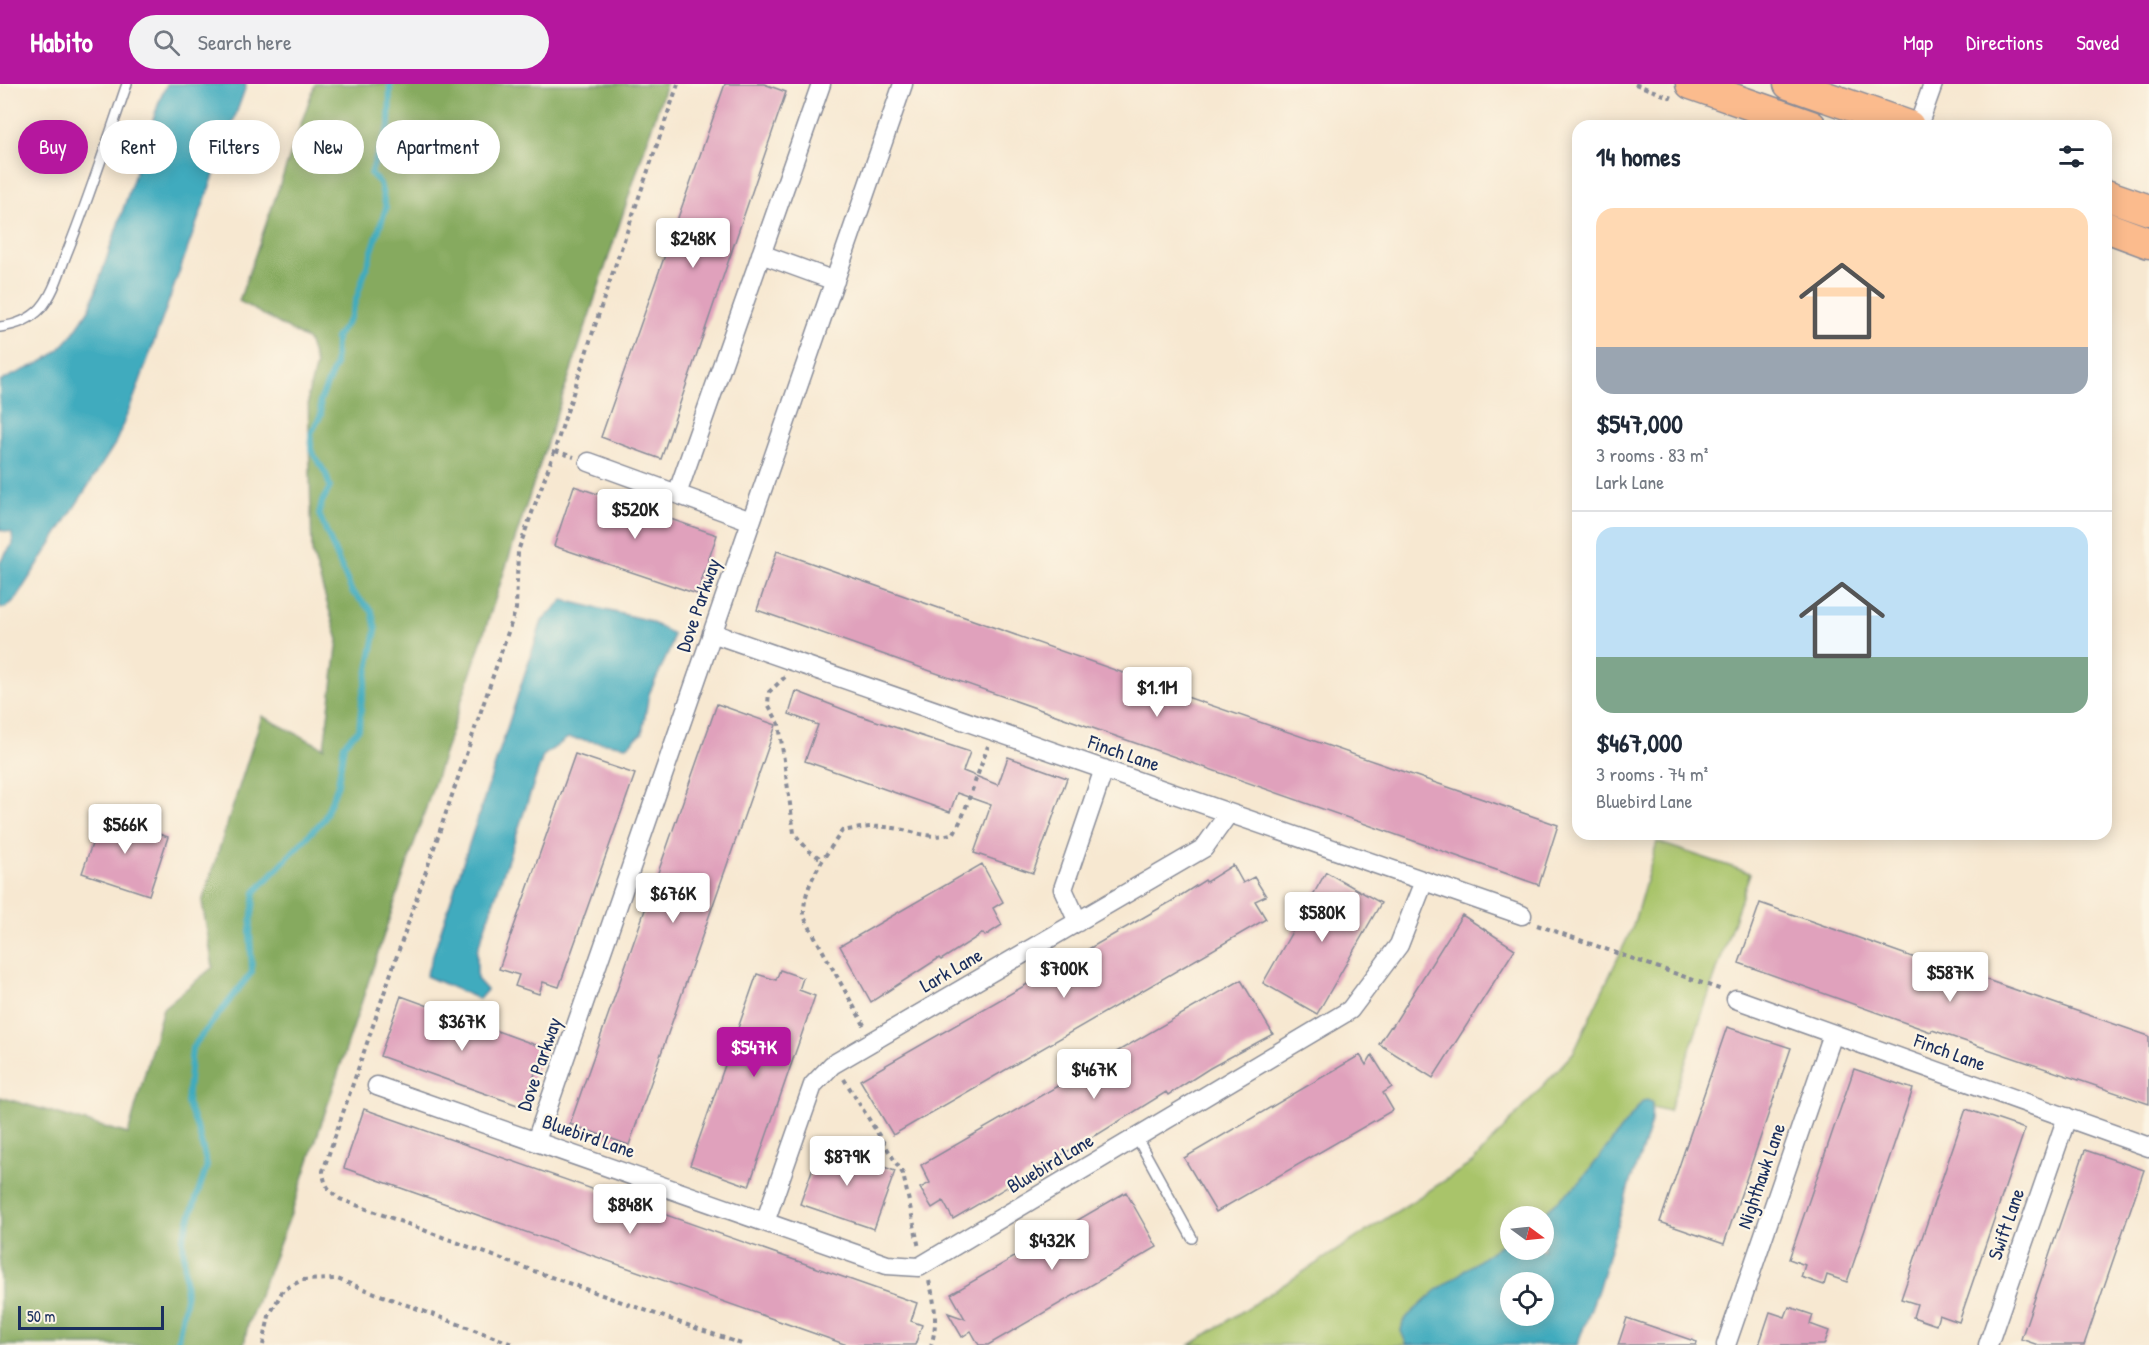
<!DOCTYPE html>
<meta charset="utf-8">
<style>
:root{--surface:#fff;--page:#f2f2f3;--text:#1f2937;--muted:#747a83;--line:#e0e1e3;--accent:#b5179e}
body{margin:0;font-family:"Patrick Hand",sans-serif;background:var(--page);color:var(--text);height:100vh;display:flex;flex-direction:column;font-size:22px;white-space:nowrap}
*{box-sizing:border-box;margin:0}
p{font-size:20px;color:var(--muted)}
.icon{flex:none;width:33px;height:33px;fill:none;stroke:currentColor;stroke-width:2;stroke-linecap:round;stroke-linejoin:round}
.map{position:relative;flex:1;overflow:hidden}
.side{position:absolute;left:1572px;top:36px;width:540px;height:720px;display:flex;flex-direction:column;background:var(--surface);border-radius:18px;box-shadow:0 3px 15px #0003}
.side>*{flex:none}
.banner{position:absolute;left:18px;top:36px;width:570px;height:54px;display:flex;gap:12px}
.needle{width:39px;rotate:105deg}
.tools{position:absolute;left:1500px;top:1122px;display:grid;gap:12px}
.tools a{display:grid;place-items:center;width:54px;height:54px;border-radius:50%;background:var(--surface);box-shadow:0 3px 15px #0003;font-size:30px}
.scale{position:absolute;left:18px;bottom:15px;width:146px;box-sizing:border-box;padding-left:6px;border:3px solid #1b2f5e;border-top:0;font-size:16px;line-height:21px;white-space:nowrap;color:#1b2f5e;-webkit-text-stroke:4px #fcf5e5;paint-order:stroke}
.price{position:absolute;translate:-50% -51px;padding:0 14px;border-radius:6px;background:#fff;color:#222;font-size:20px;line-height:39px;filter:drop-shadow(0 2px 3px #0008)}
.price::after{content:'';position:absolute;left:50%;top:36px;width:18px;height:14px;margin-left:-9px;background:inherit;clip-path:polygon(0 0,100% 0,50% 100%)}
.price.active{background:var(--accent);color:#fff}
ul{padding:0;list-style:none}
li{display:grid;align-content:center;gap:12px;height:318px;padding:0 24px}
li+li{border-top:2px solid var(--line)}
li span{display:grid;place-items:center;height:186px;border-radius:18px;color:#555}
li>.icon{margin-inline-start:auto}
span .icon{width:108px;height:108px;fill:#fffc;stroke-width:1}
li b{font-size:26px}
h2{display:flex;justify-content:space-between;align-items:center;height:72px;padding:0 24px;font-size:26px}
.tag{padding:0 21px;border-radius:27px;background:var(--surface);box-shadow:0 3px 15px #0003;font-size:21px;line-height:54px}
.tag.active{background:var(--accent);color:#fff}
header{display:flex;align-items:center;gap:36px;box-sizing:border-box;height:84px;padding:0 30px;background:var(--accent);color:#fff}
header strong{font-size:28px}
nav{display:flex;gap:33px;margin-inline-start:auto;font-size:21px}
.search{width:420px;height:54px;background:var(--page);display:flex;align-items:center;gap:15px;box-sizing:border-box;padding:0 21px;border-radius:33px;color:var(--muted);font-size:22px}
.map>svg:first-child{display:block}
</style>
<header>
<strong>Habito</strong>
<div class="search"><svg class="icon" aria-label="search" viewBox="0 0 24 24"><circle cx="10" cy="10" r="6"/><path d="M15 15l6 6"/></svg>Search here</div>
<nav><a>Map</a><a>Directions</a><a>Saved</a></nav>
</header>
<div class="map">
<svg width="2149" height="1261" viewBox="0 0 2149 1261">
<rect width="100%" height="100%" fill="#fcf5e5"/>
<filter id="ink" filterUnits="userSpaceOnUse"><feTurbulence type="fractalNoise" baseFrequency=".0167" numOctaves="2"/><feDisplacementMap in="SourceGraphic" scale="12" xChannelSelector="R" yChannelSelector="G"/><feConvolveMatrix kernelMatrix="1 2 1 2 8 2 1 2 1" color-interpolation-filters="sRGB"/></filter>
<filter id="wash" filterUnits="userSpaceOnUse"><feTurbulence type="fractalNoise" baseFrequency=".008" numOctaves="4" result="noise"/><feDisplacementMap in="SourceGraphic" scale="24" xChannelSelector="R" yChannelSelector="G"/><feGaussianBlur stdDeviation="1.35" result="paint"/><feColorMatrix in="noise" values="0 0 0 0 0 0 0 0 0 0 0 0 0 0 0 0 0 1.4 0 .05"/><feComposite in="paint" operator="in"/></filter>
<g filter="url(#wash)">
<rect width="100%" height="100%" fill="#f7e8d1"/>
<path fill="#a9c46a" stroke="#627a64" stroke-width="1.5" d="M1657 758 1750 789 1669 1027 1652 1023V1019L1643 1017 1581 1097 1540 1132H1510V1154L1436 1207 1408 1232 1403 1238 1401 1247 1407 1261H1190L1472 1079 1573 969 1633 842Z"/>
<path fill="#86aa5e" stroke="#506c5e" stroke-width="1.5" d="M315 0H666L293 1125 248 1240 244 1261H0V1013L128 1050 163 924 213 883 202 818 262 632 324 664 338 556 312 468 308 311 316 281 308 256 239 217Z"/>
<path fill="#3fabbe" stroke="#2d6d8e" stroke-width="1.5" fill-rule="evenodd" d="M167 0H246V2L135 311 115 360 15 516 5 524H0V480L3 473 13 460 12 449 0 446V298C14 289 29 285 43 277 64 266 77 244 90 224L160 15Z
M563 516 647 536 673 550 670 565 649 610 642 649 627 662 568 654 543 672 477 867V895L487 906 479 915 426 892 542 537Z
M1647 1016 1652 1019 1651 1038 1641 1070 1630 1098 1598 1206 1577 1261H1407L1401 1247 1403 1238 1408 1232 1436 1207 1510 1154V1166H1544V1132H1540L1581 1097 1643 1017ZM1544 1198V1232H1510V1198Z"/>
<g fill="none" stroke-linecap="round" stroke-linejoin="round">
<path stroke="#3fabbe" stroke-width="6" d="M177 1261 186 1213 183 1154 207 1082 199 1049 187 1019 192 964 252 888 250 847 255 808 324 735 338 700 344 660 359 645 362 615 376 546 372 527 352 508 319 430 322 418 330 403 326 390 311 366V349L321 331 320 317 335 282 336 254 350 234 386 124 380 99 371 90 377 70 389 43 390 0"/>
</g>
<g id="blocks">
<path fill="#e0a1bc" d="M725 0H764L786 8 661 375 601 353Z
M574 402 717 451 697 510 554 462Z
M777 467 1149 598V600L1558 741 1539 801 757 526Z
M796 607 855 630 970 668 963 687 998 701 1008 673 1067 694 1033 789 974 769 991 721 957 709 950 728 805 677 818 641 789 630Z
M717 620 776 641 629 1061 570 1040Z
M575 670 635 690 559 903 543 898 539 910 515 902 519 891 499 885Z
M102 731 168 753 149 811 82 789Z
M982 780 1003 818 993 824 1002 841 985 852 983 849 941 876 939 874 871 918 840 862Z
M1233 781 1243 799 1254 793 1266 812 1255 817 1266 835 893 1051 860 996 1172 817 1205 796 1206 798Z
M1326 788 1381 819 1317 930 1263 899Z
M1760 819 1963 891 1964 888 2149 952V1020L1932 946 1931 948 1739 879Z
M1462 831 1515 865 1433 994 1379 960 1391 942 1392 943Z
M780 886 803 894 799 906 815 912 749 1102 690 1081 757 890 776 896Z
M1241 896 1273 950 1210 984 1168 1011 1166 1008 1097 1051V1050L953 1135 943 1117 932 1124 920 1104 930 1099 921 1081Z
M401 912 544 964 523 1023 380 972Z
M1727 943 1791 964 1724 1160 1660 1138Z
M1360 971 1366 981 1372 971 1392 1003 1383 1009 1393 1026 1216 1128 1184 1074Z
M1854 985 1913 1005 1847 1198 1827 1191 1824 1201 1801 1193 1805 1181 1789 1175Z
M364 1025 917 1219 911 1237 922 1241 915 1261H847L344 1084Z
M1966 1025 2025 1045 1959 1238 1939 1231 1936 1241 1913 1233 1917 1220 1901 1215Z
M821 1061 895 1087 874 1145 800 1120Z
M2085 1066 2144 1086 2084 1261H2038L2021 1255Z
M1126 1108 1157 1163 988 1261H979L971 1247 962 1253 948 1229 965 1235 951 1210Z
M1789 1223 1813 1231 1810 1240 1829 1247 1824 1261H1759L1770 1228 1785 1233Z
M1627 1234 1697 1258 1696 1261H1618Z"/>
</g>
</g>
<g filter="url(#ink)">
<use href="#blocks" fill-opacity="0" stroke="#898c98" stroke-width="1.5"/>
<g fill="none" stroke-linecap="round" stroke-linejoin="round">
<g stroke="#898c98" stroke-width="12">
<path id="service" d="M0 243C16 241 30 236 41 224 55 208 60 185 68 166 90 111 108 55 127 0
M1137 1054 1192 1154"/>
</g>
<g stroke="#898c98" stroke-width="21">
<path id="minor" d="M1918 42 1933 0
M761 170 835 197
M589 378 751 437
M677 410 821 0
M712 549 1522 831
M1078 838 1063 805 1104 685
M1736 915 2149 1063
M377 1002 887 1181 919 1183 1350 926 1399 861 1424 797
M536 1057 903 0
M765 1138 813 1001 832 981 1204 764 1229 729
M1726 1261 1833 950
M1988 1261 2067 1033"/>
</g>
<g stroke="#898c98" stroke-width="33">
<path id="trunk" d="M1691 0 1811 42
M1789 0 1909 42
M2106 111 2149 126
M2106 143 2149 159"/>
</g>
<path stroke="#898c98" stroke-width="4" stroke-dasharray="4.5 4.5" stroke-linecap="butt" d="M678 0 604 214 551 377 518 467 516 525 323 1087C324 1101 329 1107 340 1115L534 1187 744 1261
M1635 0 1672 14
M555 367 574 373
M785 593 769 608 768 620 779 640 794 749 808 766 823 776
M1537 841 1722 906
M864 941 804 833C802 801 825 773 842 747 860 744 876 741 894 744 917 748 930 756 954 749L962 734 988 662
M844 995 903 1090 919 1164
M929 1197C935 1216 938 1242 931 1261
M263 1261 269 1232 283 1206 302 1196 337 1195 515 1261"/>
<use href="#service" stroke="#fff" stroke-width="9"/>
<use href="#minor" stroke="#fff" stroke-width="18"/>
<use href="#trunk" stroke="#fbbb8d" stroke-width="30"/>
</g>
</g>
<g text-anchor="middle" stroke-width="4.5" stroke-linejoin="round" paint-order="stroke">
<g font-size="20" fill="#1b2f5e" stroke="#fcf5e5">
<text transform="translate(698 521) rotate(-71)" y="7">Dove Parkway</text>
<text transform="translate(1124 669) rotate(19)" y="7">Finch Lane</text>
<text transform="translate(951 886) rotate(-30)" y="7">Lark Lane</text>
<text transform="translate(1950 968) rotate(20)" y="7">Finch Lane</text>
<text transform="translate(539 980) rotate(-71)" y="7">Dove Parkway</text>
<text transform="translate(589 1052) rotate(19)" y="7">Bluebird Lane</text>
<text transform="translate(1050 1079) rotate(-31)" y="7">Bluebird Lane</text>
<text transform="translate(1761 1092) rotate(-71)" y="7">Nighthawk Lane</text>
<text transform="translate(2006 1140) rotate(-71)" y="7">Swift Lane</text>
</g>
</g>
</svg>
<div class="tools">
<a><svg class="needle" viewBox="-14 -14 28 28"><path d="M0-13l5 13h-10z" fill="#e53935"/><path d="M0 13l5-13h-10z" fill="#747a83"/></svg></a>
<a><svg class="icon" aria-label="locate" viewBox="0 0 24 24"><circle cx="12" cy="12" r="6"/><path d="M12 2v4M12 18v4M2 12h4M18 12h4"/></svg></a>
</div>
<div class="scale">50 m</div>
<b class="price" style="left:693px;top:185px">$248K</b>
<b class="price" style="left:635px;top:456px">$520K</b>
<b class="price" style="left:1157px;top:634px">$1.1M</b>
<b class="price" style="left:125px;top:771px">$566K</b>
<b class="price" style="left:673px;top:840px">$676K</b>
<b class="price" style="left:1322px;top:859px">$580K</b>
<b class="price" style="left:1064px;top:915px">$700K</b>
<b class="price" style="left:1950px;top:919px">$587K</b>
<b class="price" style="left:462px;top:968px">$367K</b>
<b class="price active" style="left:754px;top:994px">$547K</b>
<b class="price" style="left:1094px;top:1016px">$467K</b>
<b class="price" style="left:847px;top:1103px">$879K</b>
<b class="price" style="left:630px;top:1151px">$848K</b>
<b class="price" style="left:1052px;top:1187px">$432K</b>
<div class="banner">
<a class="tag active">Buy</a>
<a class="tag">Rent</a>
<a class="tag">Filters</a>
<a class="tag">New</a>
<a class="tag">Apartment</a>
</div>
<section class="side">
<h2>14 homes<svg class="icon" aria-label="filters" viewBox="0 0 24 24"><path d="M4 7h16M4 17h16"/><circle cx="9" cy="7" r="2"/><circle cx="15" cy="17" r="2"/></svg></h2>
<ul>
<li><span style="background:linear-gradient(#ffd9b3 75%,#9aa5b1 0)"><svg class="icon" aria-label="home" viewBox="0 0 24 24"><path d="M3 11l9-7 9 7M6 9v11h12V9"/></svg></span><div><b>$547,000</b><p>3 rooms · 83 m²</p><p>Lark Lane</p></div></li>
<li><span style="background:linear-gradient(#bfe0f5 70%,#7fa58c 0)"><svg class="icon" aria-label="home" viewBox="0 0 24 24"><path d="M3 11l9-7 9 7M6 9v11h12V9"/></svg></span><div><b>$467,000</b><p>3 rooms · 74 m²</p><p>Bluebird Lane</p></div></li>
</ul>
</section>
</div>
